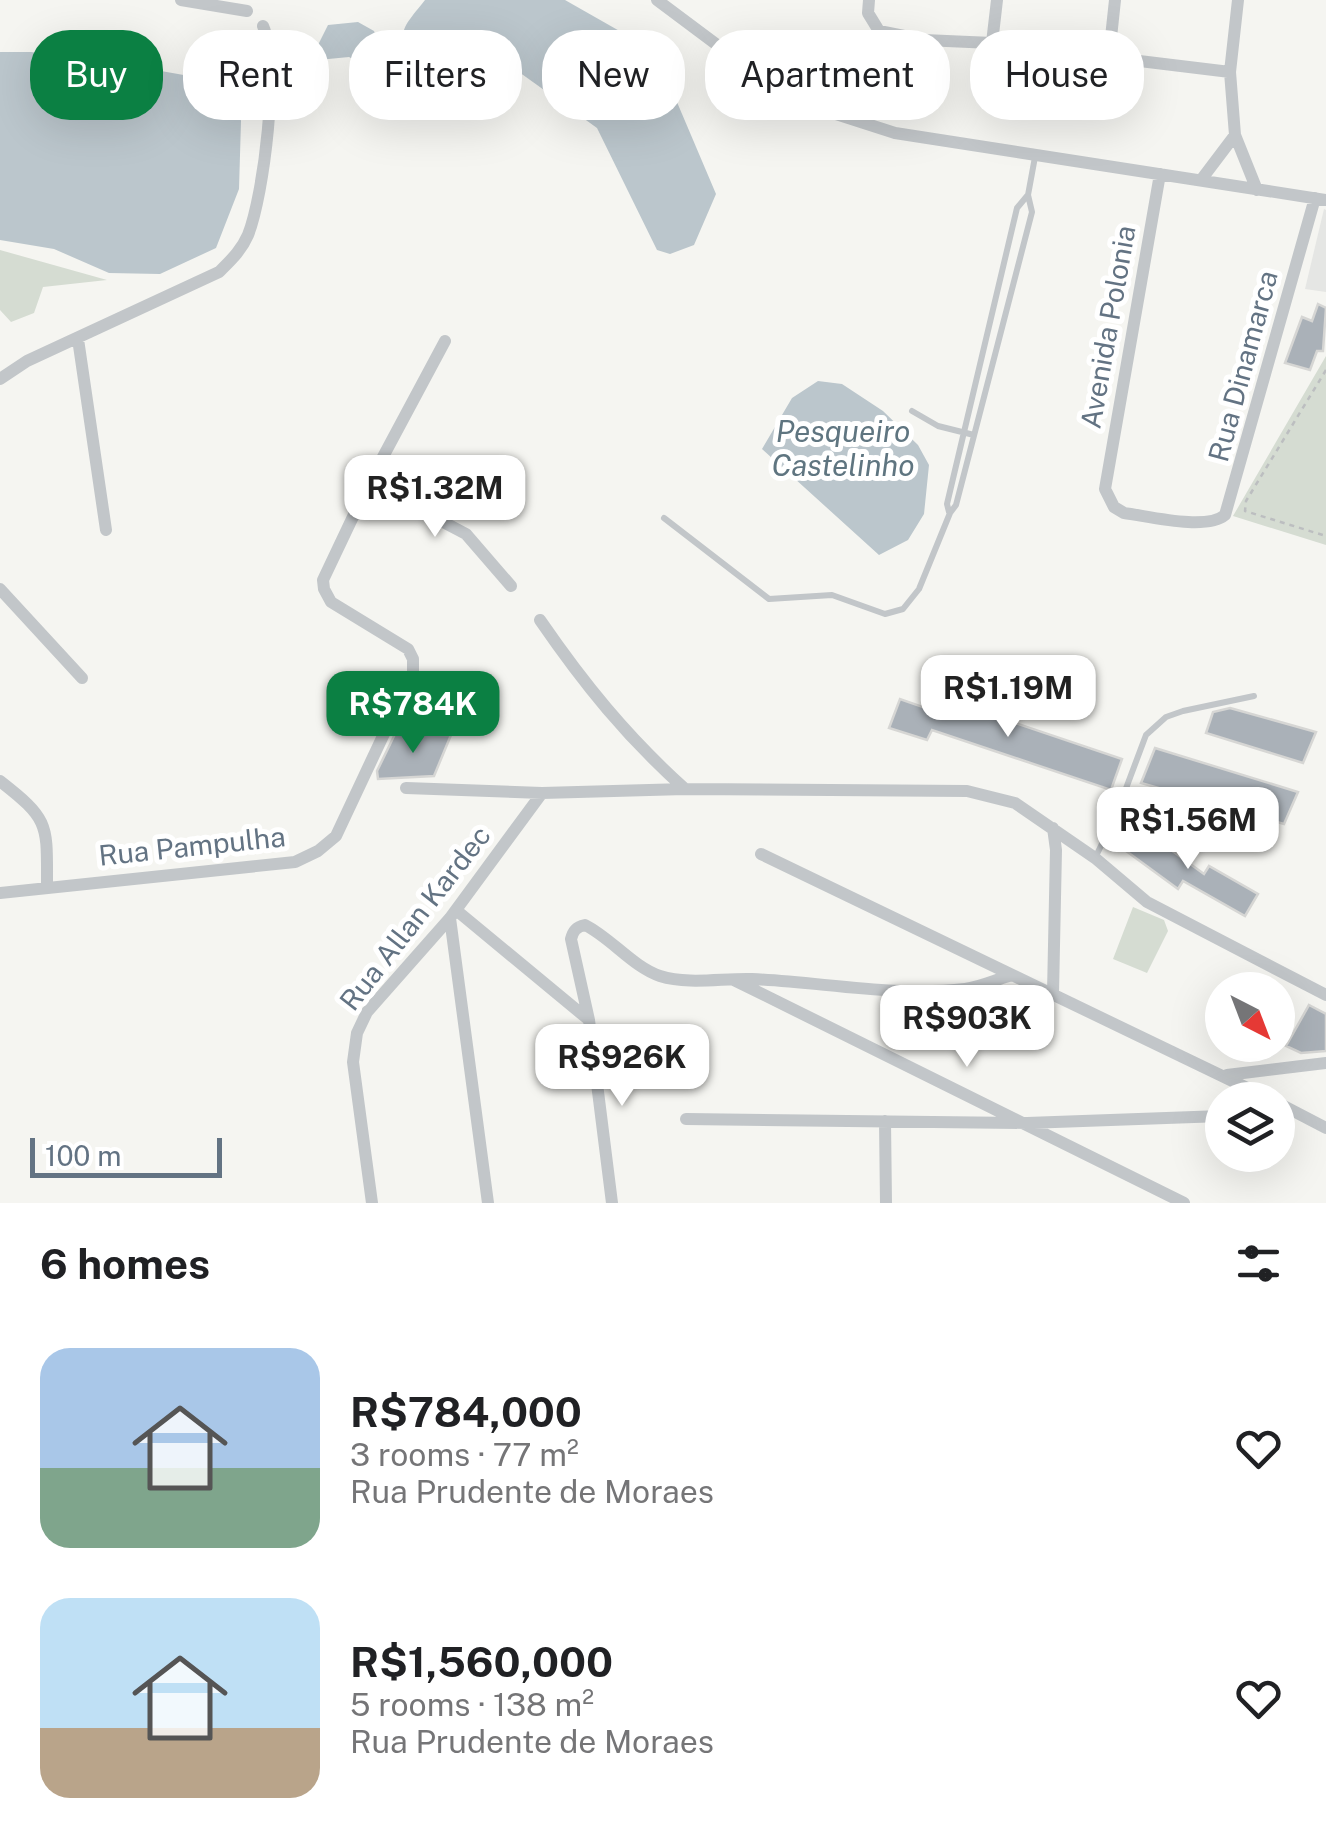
<!DOCTYPE html>
<meta charset="utf-8">
<style>
:root{--surface:#fff;--page:#f6f6f6;--text:#202124;--muted:#757577;--accent:#0b8043}
body{margin:0;font-family:"Public Sans",sans-serif;background:var(--page);color:var(--text);height:100vh;display:flex;flex-direction:column;font-size:38px;white-space:nowrap}
*{box-sizing:border-box;margin:0}
p{font-size:32px;color:var(--muted)}
.icon{flex:none;width:55px;height:55px;fill:none;stroke:currentColor;stroke-width:2;stroke-linecap:round;stroke-linejoin:round}
.map{position:relative;height:1203px;overflow:hidden}
.drawer{display:flex;flex-direction:column;background:var(--surface);flex:1}
.drawer>*{flex:none}
.top-card{position:absolute;left:30px;top:30px;width:1268px;height:90px;display:flex;gap:20px}
.needle{width:65px;rotate:138deg}
.buttons{position:absolute;left:1205px;top:972px;display:grid;gap:20px}
.buttons a{display:grid;place-items:center;width:90px;height:90px;border-radius:50%;background:var(--surface);box-shadow:0 10px 40px #0002;font-size:50px}
.scale{position:absolute;left:30px;bottom:25px;width:192px;box-sizing:border-box;padding-left:10px;border:5px solid #637383;border-top:0;font-size:28px;line-height:35px;white-space:nowrap;color:#637383;-webkit-text-stroke:8px #fff;paint-order:stroke}
.price{position:absolute;translate:-50% -85px;padding:0 22px;border-radius:20px;background:#fff;color:#222;font-size:32px;line-height:65px;filter:drop-shadow(0 2px 5px #0008)}
.price::after{content:'';position:absolute;left:50%;top:60px;width:30px;height:22px;margin-left:-15px;background:inherit;clip-path:polygon(0 0,100% 0,50% 100%)}
.price.on{background:var(--accent);color:#fff}
ul{padding:0;list-style:none}
li{display:flex;align-items:center;gap:30px;height:250px;padding:0 40px}
li span{display:grid;place-items:center;flex:none;width:280px;height:200px;border-radius:30px;color:#555}
li>.icon{margin-inline-start:auto}
span .icon{width:120px;height:120px;fill:#fffc;stroke-width:1}
li b{font-size:42px}
h2{display:flex;justify-content:space-between;align-items:center;height:120px;padding:0 40px;font-size:42px}
.chip{padding:0 35px;border-radius:40px;background:var(--surface);box-shadow:0 10px 40px #0002;font-size:35px;line-height:90px}
.chip.on{background:var(--accent);color:#fff}
.map>svg:first-child{display:block}
</style>
<div class="map">
<svg width="1326" height="1203" viewBox="0 0 1326 1203">
<rect width="100%" height="100%" fill="#f5f5f1"/>
<path fill="#e5e6e4" d="M1324 209 1326 210V292L1305 289Z"/>
<path fill="#d5dcd2" d="M0 250 107 280 43 287 34 313 11 322 0 310Z
M1326 356V545L1233 516Z
M1133 907 1164 920 1168 931 1147 973 1113 959Z"/>
<path fill="#bbc6cc" d="M425 0H565L623 33 671 88 716 194 694 245 670 254 657 250 597 128 512 67H414C395 32 402 29 425 0Z
M358 22 374 31 382 53 370 68 349 57 318 60 316 49 328 25Z
M0 52H31L110 62 212 80 237 100 241 121 239 189 216 248 160 274 109 273 54 249 0 240Z
M818 381 842 384 883 411 918 445 929 465 924 514 908 540 879 555 762 449 792 398Z"/>
<path fill="#aab1b8" stroke="#d6d6d4" stroke-width="2.5" d="M1318 304 1326 308 1323 351H1317L1310 370 1285 363 1302 317 1312 321Z
M938 697 1122 759 1111 790 932 730 927 740 889 728 900 699 934 711Z
M1230 708 1316 732 1303 763 1206 733 1213 712Z
M395 734 451 735 434 776 378 779 377 771Z
M1155 748 1298 792 1284 824 1141 783Z
M1138 826 1204 874 1209 866 1258 894 1245 916 1183 881 1178 889 1122 848Z
M1309 1005 1326 1014V1051L1301 1053 1286 1046Z"/>
<g fill="none" stroke-linecap="round" stroke-linejoin="round">
<path stroke="#bcbec0" stroke-width="2.5" stroke-dasharray="5 5" stroke-linecap="butt" d="M1326 370 1246 501 1245 511 1326 536"/>
<path stroke="#c2c6c9" stroke-width="6" d="M912 411 938 426 974 435
M949 512 947 504 1017 208 1027 196
M664 518 769 599 832 595 885 614 903 609 919 589 950 513 956 505 1032 212 1028 195 1035 157
M1096 856 1116 815 1146 735 1166 717 1183 711 1254 696"/>
<path stroke="#c2c6c9" stroke-width="12" d="M181 0 247 11
M657 0 768 83 808 105 895 133 1326 200
M869 0 868 13 879 31 924 40 992 43 1230 72
M1238 0 1230 72 1235 135 1257 190
M992 43 997 0
M1109 56 1115 0
M1160 174 1105 489 1114 507 1124 513C1148 516 1206 531 1225 515L1315 198
M1201 180 1235 135
M78 339 106 530
M0 379 27 361 219 272C231 260 241 251 248 235 264 194 280 65 263 26
M369 483 466 534 511 586
M0 589 82 678
M540 620C584 684 627 737 685 789
M0 781C50 820 47 824 47 886
M406 788 542 793 685 789 967 791 1015 803 1095 858 1147 902 1326 995
M761 854 1272 1100
M0 893 295 862 318 851 336 836 413 672V659L408 649 331 602 324 589 323 580 369 483 445 341
M456 910 589 1020
M450 918 488 1203
M734 980 1184 1203
M1053 993 1056 850 1053 828
M1227 1075 1326 1063
M1278 1103 1326 1128
M686 1119 1027 1123 1222 1116
M885 1121 886 1203
M372 1203 353 1062 357 1033 367 1012 450 918 542 793
M612 1203 589 1020 571 939C573 931 576 927 585 925 611 938 633 967 660 976 689 985 722 978 752 979 822 982 894 997 965 989 980 987 995 980 1009 976"/>
</g>
<g text-anchor="middle" stroke-width="10" stroke-linejoin="round" paint-order="stroke">
<g font-size="28" fill="#637383" stroke="#fff">
<text transform="translate(1108 327) rotate(-80)" y="10">Avenida Polonia</text>
<text transform="translate(1243 366) rotate(-75)" y="10">Rua Dinamarca</text>
<text transform="translate(192 846) rotate(-6)" y="10">Rua Pampulha</text>
<text transform="translate(415 918) rotate(-52)" y="10">Rua Allan Kardec</text>
</g>
<g font-size="30" font-style="italic" fill="#5f7580" stroke="#fff">
<text x="843" y="442">Pesqueiro<tspan x="843" dy="34">Castelinho</tspan></text>
</g>
</g>
</svg>
<div class="buttons">
<a><svg class="needle" viewBox="-14 -14 28 28"><path d="M0-13l5 13h-10z" fill="#e53935"/><path d="M0 13l5-13h-10z" fill="#757577"/></svg></a>
<a><svg class="icon" aria-label="layers" viewBox="0 0 24 24"><path d="M12 4l9 5-9 5-9-5zM3 14l9 5 9-5"/></svg></a>
</div>
<div class="scale">100 m</div>
<b class="price" style="left:435px;top:540px">R$1.32M</b>
<b class="price" style="left:1008px;top:740px">R$1.19M</b>
<b class="price on" style="left:413px;top:756px">R$784K</b>
<b class="price" style="left:1188px;top:872px">R$1.56M</b>
<b class="price" style="left:967px;top:1070px">R$903K</b>
<b class="price" style="left:622px;top:1109px">R$926K</b>
<div class="top-card">
<a class="chip on">Buy</a>
<a class="chip">Rent</a>
<a class="chip">Filters</a>
<a class="chip">New</a>
<a class="chip">Apartment</a>
<a class="chip">House</a>
</div>
</div>
<section class="drawer">
<h2>6 homes<svg class="icon" aria-label="filters" viewBox="0 0 24 24"><path d="M4 7h16M4 17h16"/><circle cx="9" cy="7" r="2"/><circle cx="15" cy="17" r="2"/></svg></h2>
<ul>
<li><span style="background:linear-gradient(#a9c7e8 60%,#7fa58c 0)"><svg class="icon" aria-label="home" viewBox="0 0 24 24"><path d="M3 11l9-7 9 7M6 9v11h12V9"/></svg></span><div><b>R$784,000</b><p>3 rooms · 77 m²</p><p>Rua Prudente de Moraes</p></div><svg class="icon" aria-label="heart" viewBox="0 0 24 24"><path d="M12 20l-8-8c-3-5 5-10 8-4 3-6 11-1 8 4z"/></svg></li>
<li><span style="background:linear-gradient(#bfe0f5 65%,#b9a48a 0)"><svg class="icon" aria-label="home" viewBox="0 0 24 24"><path d="M3 11l9-7 9 7M6 9v11h12V9"/></svg></span><div><b>R$1,560,000</b><p>5 rooms · 138 m²</p><p>Rua Prudente de Moraes</p></div><svg class="icon" aria-label="heart" viewBox="0 0 24 24"><path d="M12 20l-8-8c-3-5 5-10 8-4 3-6 11-1 8 4z"/></svg></li>
</ul>
</section>
